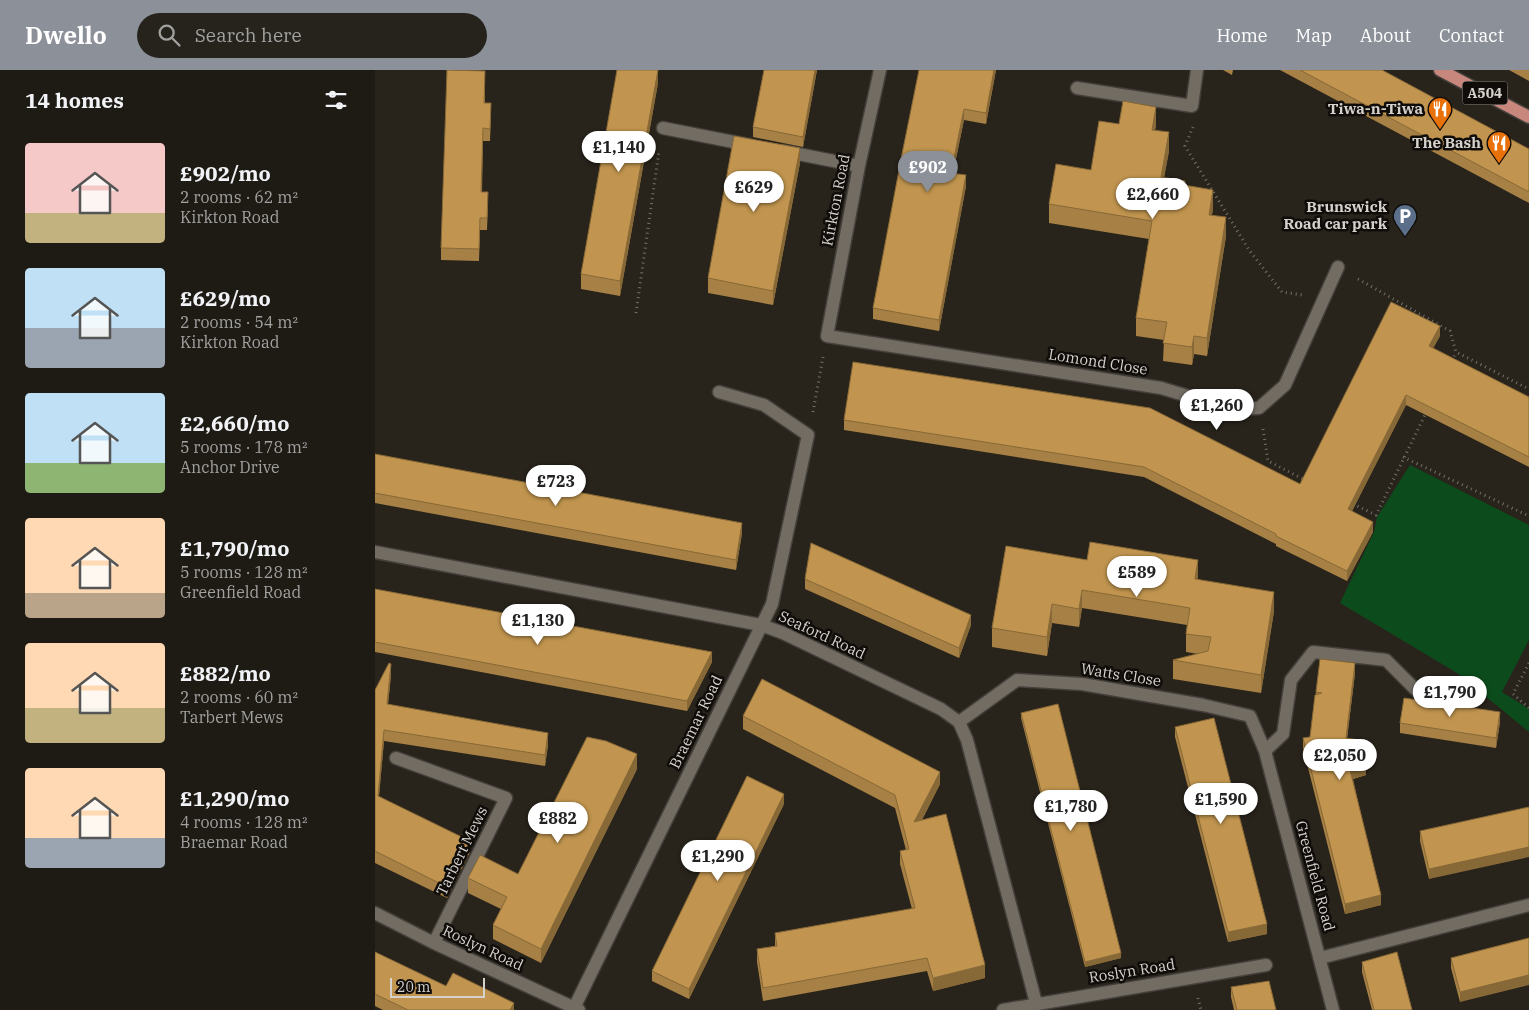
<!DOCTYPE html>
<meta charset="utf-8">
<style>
:root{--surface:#1e1a14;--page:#26231d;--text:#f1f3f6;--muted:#a1a1a0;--accent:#8c9099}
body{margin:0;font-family:"IBM Plex Serif",serif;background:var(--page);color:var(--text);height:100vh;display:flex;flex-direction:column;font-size:19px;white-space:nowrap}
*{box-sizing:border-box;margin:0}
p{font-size:16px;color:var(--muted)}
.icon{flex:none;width:28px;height:28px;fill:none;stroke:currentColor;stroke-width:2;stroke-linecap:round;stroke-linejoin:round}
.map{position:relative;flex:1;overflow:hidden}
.side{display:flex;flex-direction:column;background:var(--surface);width:375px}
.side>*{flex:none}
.scale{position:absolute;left:15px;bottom:12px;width:95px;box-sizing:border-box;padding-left:5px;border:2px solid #d5d2cd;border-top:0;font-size:14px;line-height:18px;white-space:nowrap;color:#d5d2cd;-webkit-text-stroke:4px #0f0c09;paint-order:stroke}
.price{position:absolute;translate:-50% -42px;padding:0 11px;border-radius:18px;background:#fff;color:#222;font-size:16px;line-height:32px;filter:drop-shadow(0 1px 2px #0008)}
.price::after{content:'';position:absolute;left:50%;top:30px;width:15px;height:11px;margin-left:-8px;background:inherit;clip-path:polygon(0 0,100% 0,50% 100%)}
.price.selected{background:var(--accent);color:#fff}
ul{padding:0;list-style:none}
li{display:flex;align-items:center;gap:15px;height:125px;padding:0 25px}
li span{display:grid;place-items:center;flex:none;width:140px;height:100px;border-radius:5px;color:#555}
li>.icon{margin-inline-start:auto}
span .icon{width:60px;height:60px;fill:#fffc;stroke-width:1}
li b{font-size:21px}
h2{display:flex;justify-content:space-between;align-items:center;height:60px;padding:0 25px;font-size:21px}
header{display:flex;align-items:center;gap:30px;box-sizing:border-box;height:70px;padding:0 25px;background:var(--accent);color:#fff}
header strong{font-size:24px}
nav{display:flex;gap:28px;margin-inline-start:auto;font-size:18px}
.search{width:350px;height:45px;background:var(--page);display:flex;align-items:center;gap:12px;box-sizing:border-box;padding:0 18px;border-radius:28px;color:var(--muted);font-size:19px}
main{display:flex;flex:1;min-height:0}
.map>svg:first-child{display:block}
</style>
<header>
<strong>Dwello</strong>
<div class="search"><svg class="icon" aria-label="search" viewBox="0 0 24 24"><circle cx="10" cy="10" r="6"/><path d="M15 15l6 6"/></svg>Search here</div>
<nav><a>Home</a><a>Map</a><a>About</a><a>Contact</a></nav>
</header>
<main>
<section class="side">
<h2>14 homes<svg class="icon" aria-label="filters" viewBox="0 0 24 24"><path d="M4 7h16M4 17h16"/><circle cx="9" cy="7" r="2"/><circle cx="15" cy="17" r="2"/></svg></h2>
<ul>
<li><span style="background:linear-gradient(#f6c9c9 70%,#c2b280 0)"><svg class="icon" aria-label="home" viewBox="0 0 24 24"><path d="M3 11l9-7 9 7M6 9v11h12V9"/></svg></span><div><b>£902/mo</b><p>2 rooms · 62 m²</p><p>Kirkton Road</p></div></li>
<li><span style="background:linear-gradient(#bfe0f5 60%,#9aa5b1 0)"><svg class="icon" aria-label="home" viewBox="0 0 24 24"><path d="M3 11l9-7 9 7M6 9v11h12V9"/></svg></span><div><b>£629/mo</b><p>2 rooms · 54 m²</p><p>Kirkton Road</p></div></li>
<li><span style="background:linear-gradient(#bfe0f5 70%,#8fb573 0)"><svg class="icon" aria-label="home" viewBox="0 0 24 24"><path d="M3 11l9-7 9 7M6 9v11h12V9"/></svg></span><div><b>£2,660/mo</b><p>5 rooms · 178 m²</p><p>Anchor Drive</p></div></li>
<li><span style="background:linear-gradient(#ffd9b3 75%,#b9a48a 0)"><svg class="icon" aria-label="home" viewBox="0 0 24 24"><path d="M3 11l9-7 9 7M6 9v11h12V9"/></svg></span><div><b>£1,790/mo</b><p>5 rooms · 128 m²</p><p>Greenfield Road</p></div></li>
<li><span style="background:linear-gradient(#ffd9b3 65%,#c2b280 0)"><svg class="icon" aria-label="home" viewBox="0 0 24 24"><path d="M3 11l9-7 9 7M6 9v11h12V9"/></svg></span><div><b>£882/mo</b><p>2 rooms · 60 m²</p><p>Tarbert Mews</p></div></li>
<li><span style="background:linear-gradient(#ffd9b3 70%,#9aa5b1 0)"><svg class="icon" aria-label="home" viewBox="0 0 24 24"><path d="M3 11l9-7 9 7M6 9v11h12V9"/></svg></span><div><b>£1,290/mo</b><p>4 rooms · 128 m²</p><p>Braemar Road</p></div></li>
</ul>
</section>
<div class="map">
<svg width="1154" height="940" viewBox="0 0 1154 940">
<rect width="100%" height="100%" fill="#28231b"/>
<path fill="#0c4c1c" d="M1035 395 1154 455V570L1127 622 1154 639V662L1082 603 965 533 999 462 1002 447Z"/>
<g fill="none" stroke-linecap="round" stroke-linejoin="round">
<g stroke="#433f3a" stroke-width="15">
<path id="minor" d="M505 0 484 96 452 266 786 318 856 339 884 338 910 315 963 197
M702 18 817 36 822 0
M288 58 374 75
M408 81 484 96
M0 482 386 555 408 563 566 639 584 652 592 670 661 933
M584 652 642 610 707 614 828 635 875 646 890 681 958 940
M890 681 908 664 916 610 938 582 1011 590 1047 626
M21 688 131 728 59 873
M0 843 59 873 204 940
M945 888 1154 835
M198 940 397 534 433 365 389 335 344 322
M628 940 891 895"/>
</g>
<g stroke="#433f3a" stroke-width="15">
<path id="major" d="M1065 0 1154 47"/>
</g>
<path stroke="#75716a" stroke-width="3" stroke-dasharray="1 4" stroke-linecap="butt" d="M818 57 810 76 874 180 907 222 927 225
M983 209 1075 261 1081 282 1154 319
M261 243 284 81
M1077 291 1081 282
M438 342 448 287
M888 359 893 391 930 410
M1028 387 1154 446
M978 434 1001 445 1052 341
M1154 593 1138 624 1154 638
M823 928 826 940"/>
<use href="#minor" stroke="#726c63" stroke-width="12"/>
<use href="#major" stroke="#c7877c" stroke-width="12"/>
</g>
<path fill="#a68044" d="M105 0 110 13V33L116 45 115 71H108L107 122 113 135 112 160H105L104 191 66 190V178Z
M389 0H442L428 77 378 67V57Z
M544 0H621L611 54 589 50 578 103 591 116 564 261 498 249V238Z
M848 0H858L857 5Z
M905 0H1007L1154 79V133Z
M1134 0H1154V11Z
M283 13 245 226 206 219V204Z
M744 54 781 55 780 60 794 81 789 107 810 115 838 138 837 145 851 166 832 286 819 284 817 295 788 291 789 270 761 266V248L774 169 674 153V134L716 100Z
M425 93 398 235 333 223V208Z
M1065 266 1058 278 1154 327V397L1031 335 977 441 998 462 972 511 901 476V474L769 407 469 360V350L925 414Z
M0 384 367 463 361 500 0 433Z
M631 476 823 509 899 541 886 623 798 609V590L823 584 811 582V564L812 555 707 538 704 557 677 553 672 586 617 577V558Z
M430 509 596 555 584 588 430 519Z
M0 519 337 592 312 641 0 582Z
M980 603 972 668 991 705 978 709 1006 835 970 844 928 678V668L935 667 941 622Z
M16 605 13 634 173 675 170 696 9 671 4 726 95 782 72 828 0 793V620Z
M646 643 746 888 710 897 646 648Z
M368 646 565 714 547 750 610 908 558 921 552 901 388 931 382 892V879L400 876V863L537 839 525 794V781L531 780 520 738 368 659Z
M1125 652 1121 678 1025 663V653Z
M800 657 892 864 853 872 800 667Z
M262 699 166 893 118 869V855L126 839 93 823V808L143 804Z
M409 734 314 929 277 911V901Z
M1154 737 1054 809 1045 771V761Z
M1154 868 1085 932 1076 898V888Z
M0 882 71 916 139 940H8L0 936Z
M987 892 1037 940H997L987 902Z
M856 917 901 940H859L856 927Z"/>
<path fill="#876837" d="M283 0V13L245 226V211Z
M440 0H442L428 77V67Z
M619 0H621L611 54V43Z
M781 37V55L777 78V60Z
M589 39V50L576 113V103Z
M794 62V81L786 125V107Z
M425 78V93L398 235V221Z
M591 105V116L564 261V250Z
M838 120V138L834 163V145Z
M851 147V166L832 286V268Z
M1065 256V266L1054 286V276Z
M819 266V284L817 295V277Z
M1031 325V335L973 449V439Z
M998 452V462L972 511V501Z
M367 453V463L361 500V490Z
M823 490V508L820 527V509Z
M707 520V538L704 557V539Z
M899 522V541L886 623V605Z
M677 534V553L672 586V567Z
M596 545V555L584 588V578Z
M337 582V592L312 641V631Z
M980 593V603L971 678V668Z
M16 594V605L12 645V634Z
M1125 642V652L1121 678V668Z
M9 660V671L3 737V726Z
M173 663V675L170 696V685Z
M262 684V699L166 893V879Z
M991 695V705L975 710V700Z
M565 702V714L539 765V752Z
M409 724V734L314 929V919Z
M95 771V782L72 828V817Z
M1154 777V787L1054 809V799Z
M1006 825V835L970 844V834Z
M892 854V864L853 872V862Z
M746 883V888L710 897V892Z
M610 895V908L558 921V908Z
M1154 905V915L1085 932V922Z
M139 933V940H135Z"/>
<path fill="#c1954f" stroke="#876837" d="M72 0 110 1 109 33H116L115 59 108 58 106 122H113L112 148H105L104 179 66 178Z
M242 0H283L245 211 206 204Z
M389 0H440L428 67 378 57Z
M544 0H619L611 43 589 39 576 103 591 105 564 250 498 238 527 84Z
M925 0H1007L1154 79V122Z
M748 31 781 37 777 60 794 62 786 107 810 111 809 115 838 120 834 145 851 147 832 268 819 266 817 277 788 273 792 252 761 248 777 151 674 134 681 94 716 100 724 51 744 54Z
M359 66 425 78 398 221 333 208Z
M1016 232 1065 256 1054 276 1154 327V387L1031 325 973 439 998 452 972 501 901 466V464L769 397 469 350 478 292 775 338 925 414Z
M0 384 367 453 361 490 0 423Z
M715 472 823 490 820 509 899 522 886 605 798 590 833 581 836 567 811 564 815 538 707 520 704 539 677 534 672 567 617 558 631 476 712 490Z
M436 473 596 545 584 578 430 509Z
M0 519 337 582 312 631 0 572Z
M945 589 980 593 971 668 985 670 991 695 975 700 1006 825 970 834 928 668 935 667 940 625 947 623 941 622Z
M14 593 16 594 12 634 173 663 170 685 9 660 3 726 95 771 72 817 0 781V620Z
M387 609 565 702 539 752 571 744 610 895 558 908 552 888 388 918 382 879 402 876 400 863 540 838 525 781 534 779 520 725 368 646Z
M1029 628 1125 642 1121 668 1025 653Z
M683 634 746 883 710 892 646 643Z
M839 648 892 854 853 862 800 657Z
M212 667 231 671 262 684 166 879 118 855 132 827 93 808 105 785 143 804Z
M372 706 409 724 314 919 277 901Z
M1154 737V777L1054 799 1045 761Z
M1154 868V905L1085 922 1076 888Z
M0 882 71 916 78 903 139 933 135 940H33L0 924Z
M1022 882 1037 940H999L987 892Z
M894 911 901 940H862L856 917Z"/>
<defs>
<g id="restaurant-pin" transform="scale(1.25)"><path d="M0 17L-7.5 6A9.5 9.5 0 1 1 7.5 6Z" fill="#e8710a" stroke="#0f0c09"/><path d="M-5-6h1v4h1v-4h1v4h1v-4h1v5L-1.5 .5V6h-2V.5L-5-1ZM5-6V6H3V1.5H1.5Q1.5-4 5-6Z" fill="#fff"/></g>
<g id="parking-pin" transform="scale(1.25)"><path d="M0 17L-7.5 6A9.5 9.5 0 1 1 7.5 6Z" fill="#5c6f8a" stroke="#0f0c09"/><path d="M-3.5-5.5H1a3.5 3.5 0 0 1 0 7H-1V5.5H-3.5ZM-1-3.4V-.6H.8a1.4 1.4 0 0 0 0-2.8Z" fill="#fff"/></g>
</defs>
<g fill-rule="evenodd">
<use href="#restaurant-pin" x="1065" y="39"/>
<use href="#restaurant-pin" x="1124" y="73"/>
<use href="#parking-pin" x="1030" y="146"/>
</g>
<g text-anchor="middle" stroke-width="5" stroke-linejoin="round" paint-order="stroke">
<rect fill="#0f0c09" stroke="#9a9792" stroke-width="1" x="1087.5" y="11.5" width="45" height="23" rx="4"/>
<g font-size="14" font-weight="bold" fill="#d5d2cd">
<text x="1110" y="28">A504</text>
</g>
<g font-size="15" font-weight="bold" fill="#d5d2cd" stroke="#0f0c09" text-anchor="end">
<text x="1048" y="44">Tiwa-n-Tiwa</text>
<text x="1106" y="78">The Bash</text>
<text x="1012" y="142">Brunswick<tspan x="1012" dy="17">Road car park</tspan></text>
</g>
<g font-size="15" fill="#d5d2cd" stroke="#0f0c09">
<text transform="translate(461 130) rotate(-79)" y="5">Kirkton Road</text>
<text transform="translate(723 292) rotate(9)" y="5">Lomond Close</text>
<text transform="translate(447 565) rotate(25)" y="5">Seaford Road</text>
<text transform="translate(746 605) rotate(9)" y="5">Watts Close</text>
<text transform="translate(321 652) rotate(-64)" y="5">Braemar Road</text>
<text transform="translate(87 781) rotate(-64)" y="5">Tarbert Mews</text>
<text transform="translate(940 806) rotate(75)" y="5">Greenfield Road</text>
<text transform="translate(108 878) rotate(25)" y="5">Roslyn Road</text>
<text transform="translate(757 901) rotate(-9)" y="5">Roslyn Road</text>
</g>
</g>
</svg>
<div class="scale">20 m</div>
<b class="price" style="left:244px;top:103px">£1,140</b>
<b class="price selected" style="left:553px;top:123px">£902</b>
<b class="price" style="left:379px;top:143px">£629</b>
<b class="price" style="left:778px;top:150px">£2,660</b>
<b class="price" style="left:842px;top:361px">£1,260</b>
<b class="price" style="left:181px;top:437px">£723</b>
<b class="price" style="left:762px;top:528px">£589</b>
<b class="price" style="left:163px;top:576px">£1,130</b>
<b class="price" style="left:1075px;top:648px">£1,790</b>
<b class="price" style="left:965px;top:711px">£2,050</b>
<b class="price" style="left:846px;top:755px">£1,590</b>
<b class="price" style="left:696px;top:762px">£1,780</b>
<b class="price" style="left:183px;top:774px">£882</b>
<b class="price" style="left:343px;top:812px">£1,290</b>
</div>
</main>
